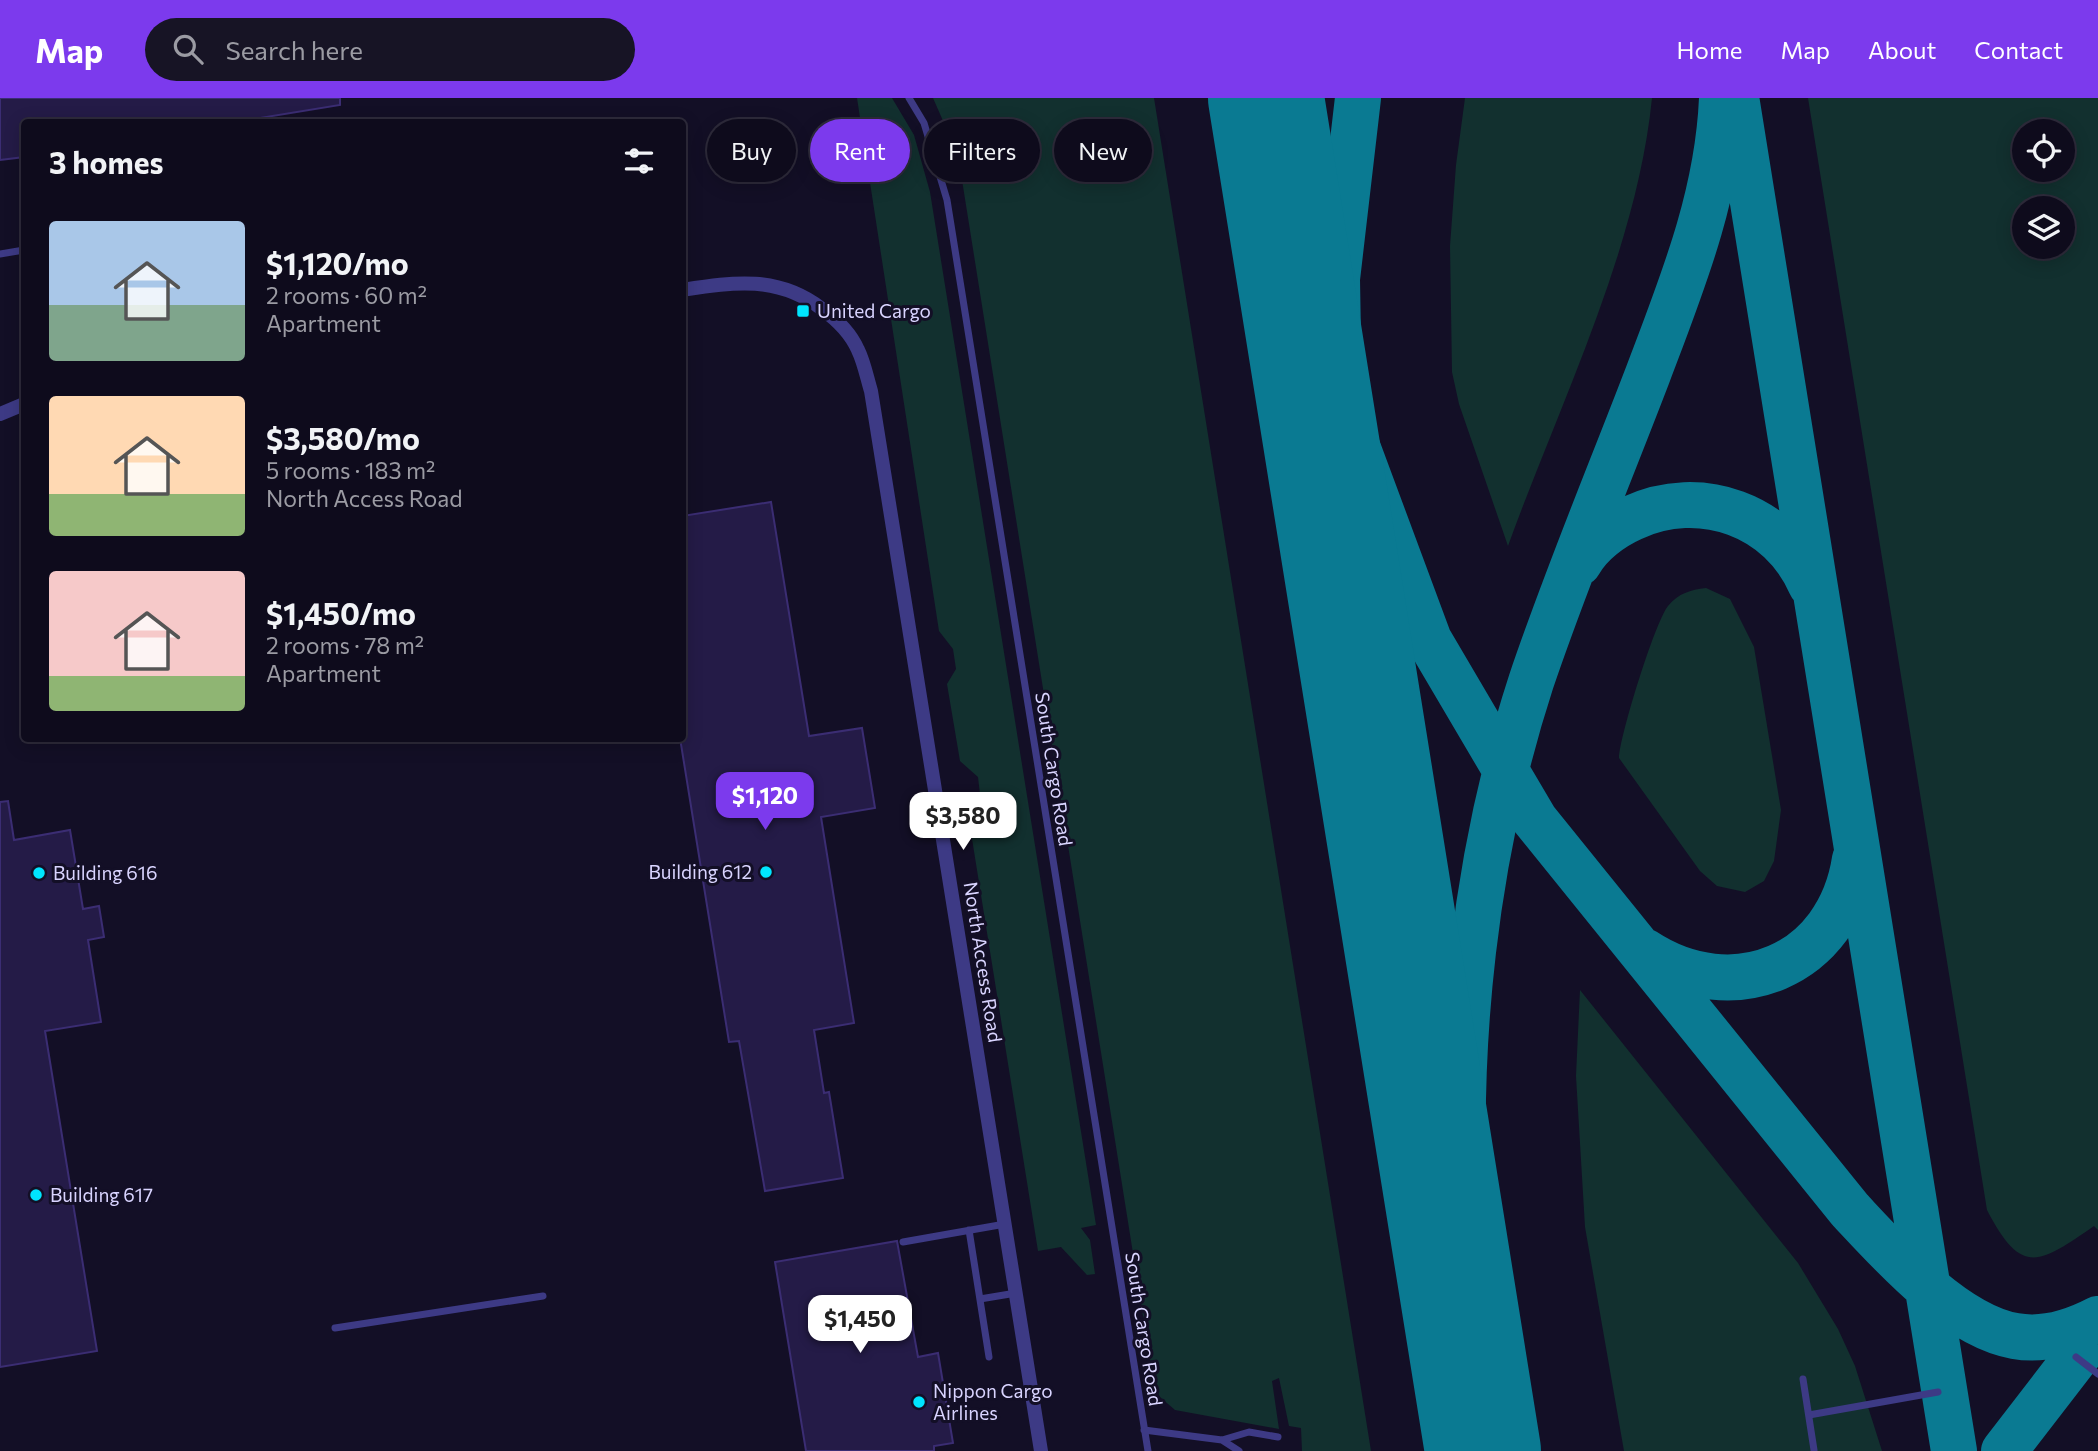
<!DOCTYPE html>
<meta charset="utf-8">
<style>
:root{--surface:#0e0b1c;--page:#171425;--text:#f1f3f6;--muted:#9b9ba3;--line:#2e2b3b;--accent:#7c3aed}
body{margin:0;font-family:Commissioner,sans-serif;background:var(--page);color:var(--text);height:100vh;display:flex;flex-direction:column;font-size:26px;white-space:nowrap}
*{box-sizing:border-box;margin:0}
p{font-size:23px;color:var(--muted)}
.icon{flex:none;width:38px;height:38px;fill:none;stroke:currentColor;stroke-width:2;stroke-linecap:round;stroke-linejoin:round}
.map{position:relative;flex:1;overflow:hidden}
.side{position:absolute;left:21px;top:21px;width:665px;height:623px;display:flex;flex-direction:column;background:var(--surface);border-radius:7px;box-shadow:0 4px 18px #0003,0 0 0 2px var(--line)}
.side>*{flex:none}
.top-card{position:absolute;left:707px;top:21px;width:665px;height:63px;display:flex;gap:14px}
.controls{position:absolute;left:2012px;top:21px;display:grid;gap:14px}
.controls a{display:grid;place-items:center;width:63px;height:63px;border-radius:50%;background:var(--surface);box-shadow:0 4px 18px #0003,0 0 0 2px var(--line);font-size:35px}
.price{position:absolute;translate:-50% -60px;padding:0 16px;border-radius:14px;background:#fff;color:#222;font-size:23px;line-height:46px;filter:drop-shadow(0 2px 4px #0008)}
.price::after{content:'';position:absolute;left:50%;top:42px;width:21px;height:16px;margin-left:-10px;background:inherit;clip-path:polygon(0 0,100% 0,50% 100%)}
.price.active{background:var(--accent);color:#fff}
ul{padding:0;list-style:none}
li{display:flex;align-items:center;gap:21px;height:175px;padding:0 28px}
li span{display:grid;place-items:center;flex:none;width:196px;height:140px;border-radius:7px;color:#555}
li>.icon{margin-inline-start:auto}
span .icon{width:84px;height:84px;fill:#fffc;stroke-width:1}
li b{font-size:30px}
h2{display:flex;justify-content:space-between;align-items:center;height:84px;padding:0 28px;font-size:30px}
.pill{padding:0 24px;border-radius:32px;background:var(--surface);box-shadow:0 4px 18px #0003,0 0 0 2px var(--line);font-size:24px;line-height:63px}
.pill.active{background:var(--accent);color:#fff}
header{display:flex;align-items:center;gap:42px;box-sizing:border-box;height:98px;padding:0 35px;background:var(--accent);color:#fff}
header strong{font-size:33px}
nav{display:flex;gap:38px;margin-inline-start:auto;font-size:24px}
.search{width:490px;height:63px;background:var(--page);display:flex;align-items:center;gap:18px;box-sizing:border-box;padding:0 24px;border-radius:38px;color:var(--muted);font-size:26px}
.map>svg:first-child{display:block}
</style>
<header>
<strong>Map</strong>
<div class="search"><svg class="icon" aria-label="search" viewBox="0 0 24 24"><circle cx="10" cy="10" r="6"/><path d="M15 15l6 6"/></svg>Search here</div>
<nav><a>Home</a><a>Map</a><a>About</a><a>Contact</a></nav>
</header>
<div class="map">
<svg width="2098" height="1353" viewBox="0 0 2098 1353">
<rect width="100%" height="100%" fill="#130f26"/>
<path fill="#12302f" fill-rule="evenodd" d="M857 0H892L914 37 930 94 1096 1127 1081 1130 1090 1142 1095 1176 1087 1177 1061 1149 1038 1153 969 722 981 705 978 679 960 663 947 586 956 571 953 551 939 533Z
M933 0H1154L1371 1353H1302L1301 1330 1289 1328 1279 1280 1272 1283 1279 1331 1175 1312 1160 1299 1154 1287 962 82 951 41Z
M1465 0H1652C1637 152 1560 304 1508 448L1459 306 1452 274 1450 148 1456 67Z
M1808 0H2098V1132L2094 1128C2040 1165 2022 1180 1987 1112ZM2025 33H2063V72H2025ZM2025 110H2063V149H2025Z
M1706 490 1730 501 1754 549 1781 712 1774 763 1764 783 1745 794 1717 788 1700 773 1619 660C1620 637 1655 524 1668 508 1679 495 1690 492 1706 490Z
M1580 892 1798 1165 1838 1231 1855 1268 1882 1353H1624L1585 1129 1576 978Z"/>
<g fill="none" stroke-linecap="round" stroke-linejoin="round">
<path stroke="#0a7a92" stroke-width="46" d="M1267 0 1305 184 1338 297 1429 542 1535 722 1850 1112C1891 1156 1954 1227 2015 1238 2043 1243 2073 1234 2098 1221
M1737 5 1954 1353
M1338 241 1337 181 1358 0
M1342 351 1360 593
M1579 465C1590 445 1612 429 1632 420 1700 388 1781 417 1811 487
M1644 853C1734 912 1839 868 1855 761
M1487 1353C1480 1279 1470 1204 1466 1130 1454 949 1475 756 1531 584 1566 480 1609 378 1648 276 1682 186 1718 98 1722 0
M2004 1353 2098 1231"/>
<path stroke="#0a7a92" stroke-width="116" d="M1266 0 1483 1353"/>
</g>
<path fill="#241b47" stroke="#3b2d73" stroke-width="2" d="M0 0H340V7L236 24H24V59L0 62Z
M771 404 809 638 862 630 875 710 821 719 854 925 814 932 824 995 829 994 843 1080 765 1093 739 943 729 944 680 640 682 418Z
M8 703 14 742 70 732 83 811 99 808 104 839 88 842 101 924 45 933 97 1253 0 1269V704Z
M897 1143 918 1259 938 1255 953 1345 934 1348V1353H806L775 1164Z"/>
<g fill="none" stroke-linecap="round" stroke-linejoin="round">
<path stroke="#3d3a85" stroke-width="7" d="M909 0 924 25 947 102 1148 1353
M0 156 24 152
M969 1132 989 1259
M903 1144 1005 1126
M980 1201 1016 1195
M335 1230 543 1198
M2076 1259 2098 1276
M1803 1281 1814 1352
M1809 1317 1938 1294
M1144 1332 1222 1342 1249 1334 1278 1339
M1222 1342 1239 1353"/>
<path stroke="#3d3a85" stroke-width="14" d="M682 192C734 184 778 177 822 211 836 221 851 236 858 252 864 264 867 280 871 293L1041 1353
M0 316 24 306"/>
</g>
<g fill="#00e5ff" stroke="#130f26" stroke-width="2.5">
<rect x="796" y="206" width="14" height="14" rx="3.5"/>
<circle cx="766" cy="774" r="7"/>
<circle cx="39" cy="775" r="7"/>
<circle cx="36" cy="1097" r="7"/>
<circle cx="919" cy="1304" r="7"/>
</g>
<g text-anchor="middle" stroke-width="6" stroke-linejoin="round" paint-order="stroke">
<g font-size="19" fill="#d9d4ff" stroke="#130f26" text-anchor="start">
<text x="817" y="220">United Cargo</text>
<text x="752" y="781" text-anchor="end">Building 612</text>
<text x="53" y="782">Building 616</text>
<text x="50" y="1104">Building 617</text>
<text x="933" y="1300">Nippon Cargo<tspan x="933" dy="22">Airlines</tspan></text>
</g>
<g font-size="19" fill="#d9d4ff" stroke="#130f26">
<text transform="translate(1054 671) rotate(81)" y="7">South Cargo Road</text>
<text transform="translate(983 864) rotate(81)" y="7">North Access Road</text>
<text transform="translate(1144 1231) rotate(81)" y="7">South Cargo Road</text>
</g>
</g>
</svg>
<div class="controls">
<a><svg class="icon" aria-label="locate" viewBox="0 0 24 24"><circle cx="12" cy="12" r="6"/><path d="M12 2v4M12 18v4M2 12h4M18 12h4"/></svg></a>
<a><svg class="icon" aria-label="layers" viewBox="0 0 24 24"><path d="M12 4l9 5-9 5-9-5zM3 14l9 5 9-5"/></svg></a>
</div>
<b class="price active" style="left:765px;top:734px">$1,120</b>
<b class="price" style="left:963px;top:754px">$3,580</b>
<b class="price" style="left:860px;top:1257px">$1,450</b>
<div class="top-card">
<a class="pill">Buy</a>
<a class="pill active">Rent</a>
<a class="pill">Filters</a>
<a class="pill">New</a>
</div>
<section class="side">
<h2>3 homes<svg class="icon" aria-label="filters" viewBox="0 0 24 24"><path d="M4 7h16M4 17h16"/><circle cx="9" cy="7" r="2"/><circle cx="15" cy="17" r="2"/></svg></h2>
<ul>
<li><span style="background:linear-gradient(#a9c7e8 60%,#7fa58c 0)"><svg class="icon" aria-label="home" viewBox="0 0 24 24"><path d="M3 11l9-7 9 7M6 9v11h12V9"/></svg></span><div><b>$1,120/mo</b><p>2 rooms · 60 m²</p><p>Apartment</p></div></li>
<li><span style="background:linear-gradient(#ffd9b3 70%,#8fb573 0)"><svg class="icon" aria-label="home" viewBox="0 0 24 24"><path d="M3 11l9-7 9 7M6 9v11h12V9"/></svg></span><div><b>$3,580/mo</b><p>5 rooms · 183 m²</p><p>North Access Road</p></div></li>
<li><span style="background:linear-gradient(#f6c9c9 75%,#8fb573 0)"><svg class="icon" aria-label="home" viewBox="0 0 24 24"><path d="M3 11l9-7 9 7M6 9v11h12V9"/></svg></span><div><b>$1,450/mo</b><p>2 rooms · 78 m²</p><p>Apartment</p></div></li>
</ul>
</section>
</div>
